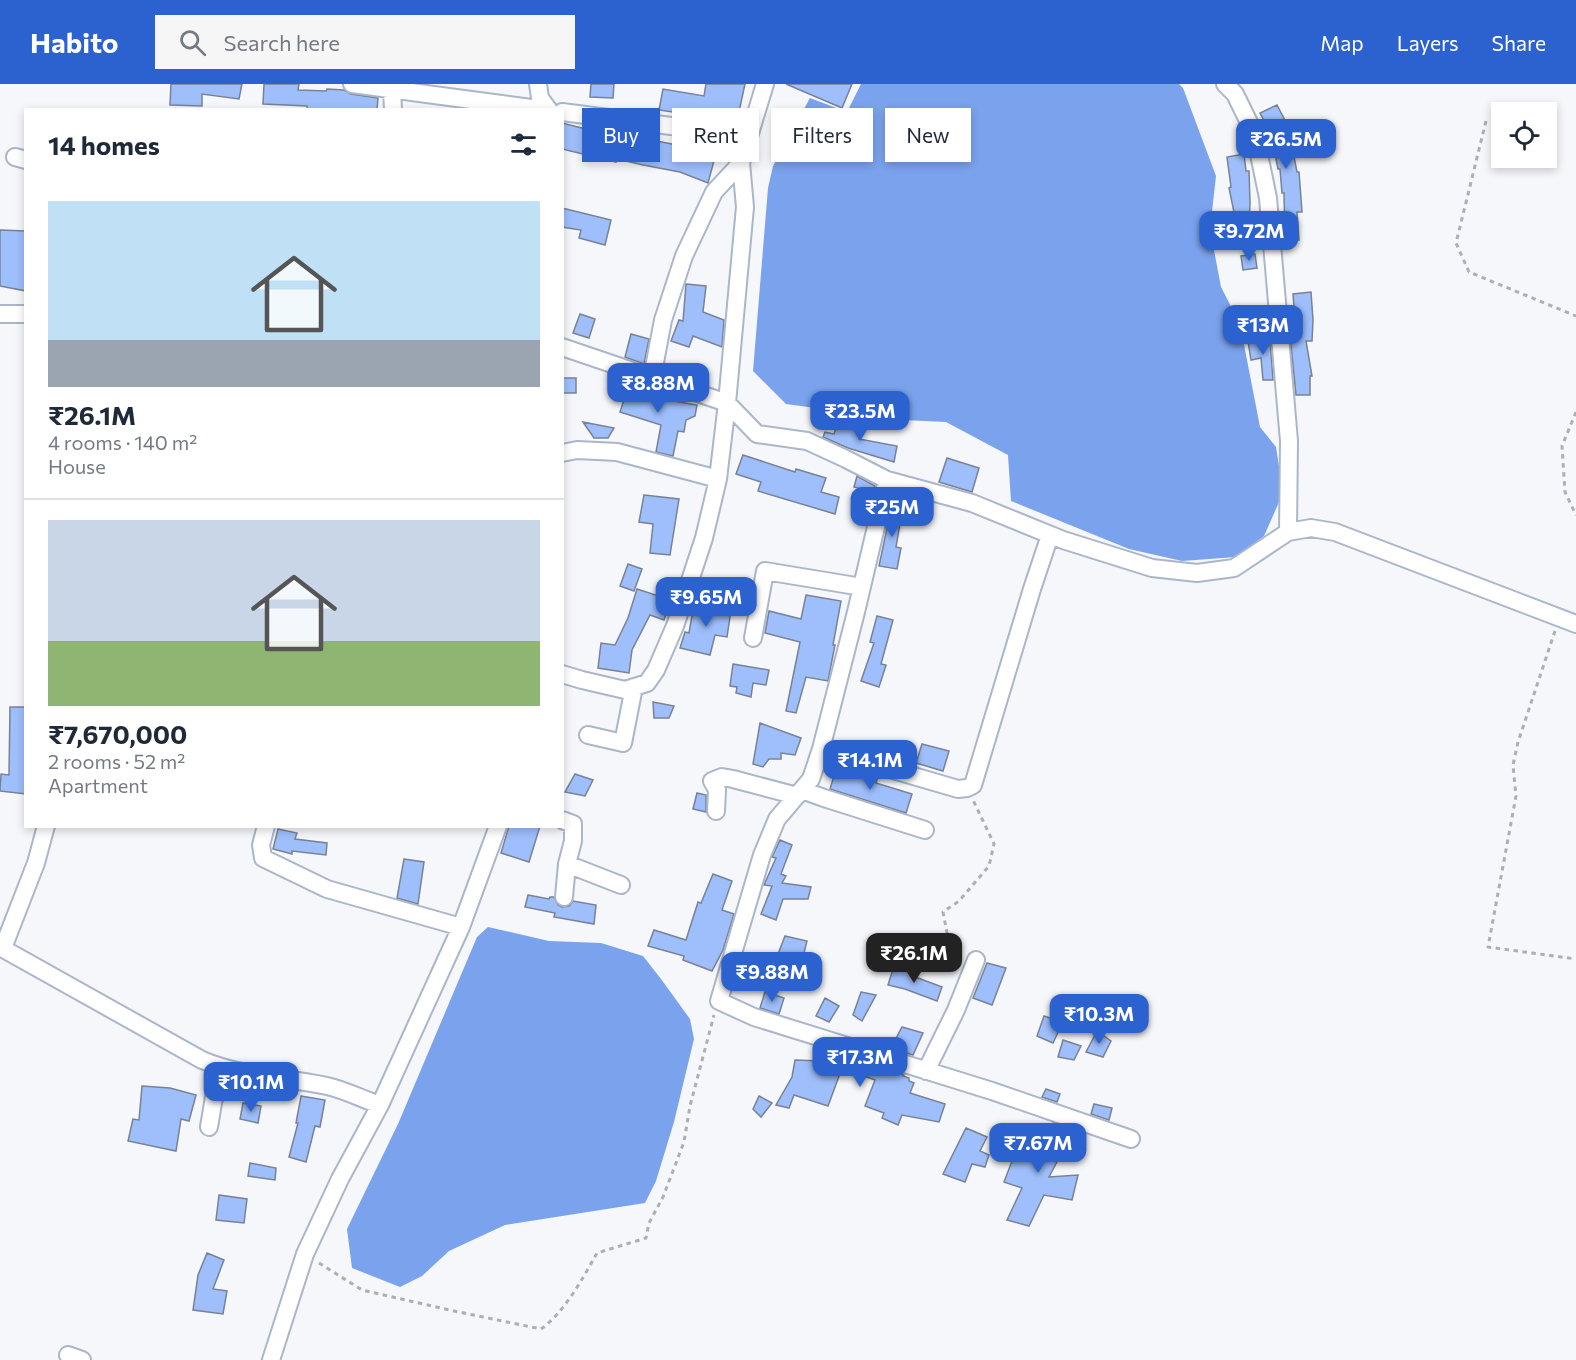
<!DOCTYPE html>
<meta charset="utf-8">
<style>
:root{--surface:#fff;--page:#f6f6f7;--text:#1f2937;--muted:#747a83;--line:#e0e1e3;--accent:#2b62cf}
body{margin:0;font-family:Commissioner,sans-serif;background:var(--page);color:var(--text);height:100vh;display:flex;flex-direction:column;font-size:22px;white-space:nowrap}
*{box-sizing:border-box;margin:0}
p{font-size:20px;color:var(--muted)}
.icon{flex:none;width:33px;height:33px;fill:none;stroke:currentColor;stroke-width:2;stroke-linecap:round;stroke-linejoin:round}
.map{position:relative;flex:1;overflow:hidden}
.panel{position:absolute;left:24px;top:24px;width:540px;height:720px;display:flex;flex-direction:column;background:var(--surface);border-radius:0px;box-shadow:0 3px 9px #0003}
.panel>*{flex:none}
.hud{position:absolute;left:582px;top:24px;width:570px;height:54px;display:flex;gap:12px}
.buttons{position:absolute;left:1491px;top:18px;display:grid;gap:12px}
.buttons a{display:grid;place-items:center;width:66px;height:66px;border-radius:0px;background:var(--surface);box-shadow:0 3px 9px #0003;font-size:30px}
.price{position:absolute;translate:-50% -51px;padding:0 14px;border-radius:12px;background:var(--accent);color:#fff;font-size:20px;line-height:39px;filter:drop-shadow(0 2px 3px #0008)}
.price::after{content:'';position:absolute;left:50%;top:36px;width:18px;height:14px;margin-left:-9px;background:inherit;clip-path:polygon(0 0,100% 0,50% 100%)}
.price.current{background:#222;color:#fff}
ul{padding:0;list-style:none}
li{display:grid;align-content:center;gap:12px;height:318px;padding:0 24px}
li+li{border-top:2px solid var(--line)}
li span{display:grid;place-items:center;height:186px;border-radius:0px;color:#555}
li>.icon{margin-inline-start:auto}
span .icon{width:108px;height:108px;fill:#fffc;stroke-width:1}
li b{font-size:26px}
h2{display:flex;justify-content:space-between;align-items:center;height:72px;padding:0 24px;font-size:26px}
.pill{padding:0 21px;border-radius:0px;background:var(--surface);box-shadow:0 3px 9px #0003;font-size:21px;line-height:54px}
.pill.current{background:var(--accent);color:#fff}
header{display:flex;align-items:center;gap:36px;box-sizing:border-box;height:84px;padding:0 30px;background:var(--accent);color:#fff}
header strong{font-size:28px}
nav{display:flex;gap:33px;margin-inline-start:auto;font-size:21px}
.search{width:420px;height:54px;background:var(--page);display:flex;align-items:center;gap:15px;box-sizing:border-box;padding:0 21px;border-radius:0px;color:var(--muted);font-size:22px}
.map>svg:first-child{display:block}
</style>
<header>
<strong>Habito</strong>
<div class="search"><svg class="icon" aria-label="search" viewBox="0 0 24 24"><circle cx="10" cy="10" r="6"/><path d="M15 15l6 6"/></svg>Search here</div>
<nav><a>Map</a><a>Layers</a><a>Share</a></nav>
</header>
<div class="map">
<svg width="1576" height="1276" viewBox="0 0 1576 1276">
<rect width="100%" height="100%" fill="#f5f7fb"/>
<path fill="#7aa2ed" d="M861 0H1179L1183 4 1216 92 1210 145 1221 203 1240 240 1260 343 1276 363 1283 409 1264 452 1236 473 1182 477 1129 465 1011 417 1008 371 946 338 903 336 786 320 753 287 768 104 773 82 810 14 847 28Z
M488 843 549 857 601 859 643 872 661 895 690 935 694 955 674 1038 656 1097 645 1119 505 1141 449 1167 422 1192 400 1203 352 1184 347 1145 398 1040 477 853Z"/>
<path fill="#9ebffc" stroke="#788294" stroke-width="1.5" d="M171 0H242L239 15 202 10V22L170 21Z
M264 0H299L298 6 326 7 327 5 344 6 351 10 378 14 377 26 307 25V22L263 20Z
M591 0H614L613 14 590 13Z
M706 0H745L737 37 685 26V30L659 26 663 5 704 12Z
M786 0H852L842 24Z
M1277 21 1288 42 1297 88H1299L1302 128H1297L1299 156H1285L1284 109H1282L1280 85H1278L1271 50 1260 29Z
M562 39 598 48 597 52 628 60 629 54 656 61V57L688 63 715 73 708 99 680 88 643 81 617 75 616 78 562 65Z
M1244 70 1246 87H1249L1250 119 1249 144 1237 143 1229 104 1231 103 1227 73Z
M562 124 611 136 605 161 579 154 581 146 562 143Z
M0 146 26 147V207L0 202Z
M1255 170 1257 184 1243 186 1241 172Z
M686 200 706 202 703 228 724 236 722 263 693 252 689 263 671 257 679 236 683 237Z
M1311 208 1313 236 1312 257H1306L1312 292H1310V311H1296L1290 251H1292L1290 223H1294L1293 210Z
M580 230 595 235 589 254 573 249Z
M631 250 649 255 644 280 625 273Z
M1270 254 1273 296H1263L1261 274 1251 276 1248 257Z
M562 294H576V309H562Z
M630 297 664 309 662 315 697 321 695 332 686 336 684 348 678 347 673 372 656 368 661 341 620 328Z
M838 337 862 345 859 355 897 362 894 378 848 364 823 353 825 348 834 350Z
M583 338 614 344 608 354H594Z
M743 371 795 388 796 385 826 394 821 408 839 413 835 430 758 407 761 398 736 390Z
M947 374 979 384 972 408 939 398Z
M857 392 875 402 873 408 854 403Z
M644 411 679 415 670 471 650 469 653 440 639 438Z
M893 416 904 417 896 463 901 464 897 485 879 482Z
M628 480 642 485 634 507 620 502Z
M637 505 671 516 664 536 650 531 632 566 629 589 598 584 601 559 615 561 628 534Z
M806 511 841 517 833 561H835L828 597 806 593 796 629 786 627 800 558 765 549 769 527 801 535Z
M694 520 731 526 727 553 715 551 710 571 680 564 685 548 689 549Z
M877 532 893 536 881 580 886 581 879 603 861 597 874 559 870 558Z
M733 580 769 586 766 601 753 599 751 613 736 609 737 603 730 602Z
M653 618 674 622 669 634H654Z
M10 623H26V710L0 707 1 690 9 691Z
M760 639 801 654 795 671 781 669V675H769L763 683 753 680Z
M922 660 949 667 943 687 916 679Z
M836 685 877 696 876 699 912 710 906 729 830 705Z
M575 690 593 696 585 712 565 708Z
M697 709 706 711V728L693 725Z
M509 742H540L529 778 501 769Z
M278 745 297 749 295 755 327 759 326 771 292 767V770L273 765Z
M780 756 792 761 781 790 786 792 782 799 811 803 808 815H783L776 836 761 830 772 802 764 801 776 774 772 773Z
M404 775 424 778 418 820 397 814Z
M713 790 732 797 722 826 734 830 723 866 712 887 683 876 684 872 648 862 654 846 686 856 698 818 701 819Z
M528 811 549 815 550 813H554L558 821 562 823 569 822 573 817 596 821 594 840 554 833 555 829 525 823Z
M785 852 807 857 800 885 775 878Z
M987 879 1006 884 992 921 973 914Z
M894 882 911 888 910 891 942 903 937 917 905 905 888 901Z
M765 908 784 914 779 930 760 924Z
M861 908 876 911 862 937 853 931Z
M825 914 839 922 829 938 816 932Z
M1044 932 1063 938 1053 959 1037 952Z
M902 943 923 949 913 971 891 964Z
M1097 947 1111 957 1103 973 1086 968Z
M1063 956 1081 962 1074 976 1058 973Z
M826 967 904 991 903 992 909 994V997L914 999 910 1009 945 1020 939 1038 902 1031 898 1041 882 1034 884 1029 865 1022 875 996 842 984 828 1022 794 1011 789 1024 776 1021 792 993 795 976 823 977Z
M142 1002 170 1004 196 1011 189 1037 181 1035 176 1067 128 1057 133 1035 139 1036Z
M1046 1005 1060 1010 1057 1018 1042 1013Z
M301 1012 325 1016 320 1043 315 1042 306 1078 289 1073 298 1039H296Z
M759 1012 772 1019 761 1033 753 1025Z
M243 1019 261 1022 258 1039 240 1035Z
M1094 1020 1112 1024 1109 1036 1091 1030Z
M1053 1039 1070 1045 1056 1076H1058L1049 1093 1078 1091 1072 1116 1044 1111 1029 1142 1007 1136 1022 1104 1004 1098 1018 1061 1025 1048 1045 1057Z
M966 1044 987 1053 980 1067 989 1071 985 1083 972 1080 965 1098 943 1090Z
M250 1079 276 1084 275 1096 248 1092Z
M219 1111 247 1115 244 1139 216 1136Z
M207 1169 224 1176 213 1205 227 1207 223 1230 193 1226 198 1191Z"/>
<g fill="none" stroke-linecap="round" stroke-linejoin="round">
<g stroke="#abb6c9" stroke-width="20">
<path id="street" d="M352 0 546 26
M538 0 540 14 549 26
M1225 0 1235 10 1255 51 1268 114 1289 357 1288 448
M392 5 393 26
M562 28 671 42 748 55
M15 73 26 76
M0 230H26
M562 263 727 319 757 350 807 357 846 375 887 396 972 419 1063 456 1152 484 1197 489 1234 484 1288 448 1311 444 1335 448 1576 540
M652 294 663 236 684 172 714 108 741 79
M562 369 577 366 617 368 718 395
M887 396 856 528 821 665 811 695 777 735 762 771 719 917 754 933 992 1007 1131 1055
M689 500 759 520
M753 554 765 487 862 503
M562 590 582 596 625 606 647 599 656 586 675 542 704 454 718 395 727 319 745 123 741 79 765 0
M588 651 623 659 634 603
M821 665 958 705 967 704 973 701 1032 505 1050 451
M802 706 824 714 925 746
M716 727 717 706 712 697 722 693 733 695 797 712
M562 736 573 740V757L567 780 564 813
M266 742 261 761 263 774 327 805 461 843
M567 780 621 801
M0 863 202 976C242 993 285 993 327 1002 345 1006 362 1015 380 1021
M3 864 36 779 46 742
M926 987 956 926 976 876
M209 1043 219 983
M68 1271 82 1276
M271 1276 305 1170 340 1095 380 1021 461 843 498 742"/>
</g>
<path stroke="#acafb5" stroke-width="3" stroke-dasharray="4.5 4.5" stroke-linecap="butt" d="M1486 37 1456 159 1469 188 1576 232
M1576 328 1562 362 1565 408 1576 431
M1555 547 1518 658 1513 681 1516 712 1488 863 1576 875
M961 870 950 864 943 828 959 817 989 782 994 760 973 716
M319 1179 362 1206 454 1227 541 1245C564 1229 583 1194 597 1169L646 1154 649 1139 663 1113 684 1058 690 1022 714 931"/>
<use href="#street" stroke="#fff" stroke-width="16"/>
</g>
</svg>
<div class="buttons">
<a><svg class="icon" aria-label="locate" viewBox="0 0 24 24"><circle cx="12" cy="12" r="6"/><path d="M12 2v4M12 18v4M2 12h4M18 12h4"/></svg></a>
</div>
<b class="price" style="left:1286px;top:86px">₹26.5M</b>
<b class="price" style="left:1249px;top:178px">₹9.72M</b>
<b class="price" style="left:1263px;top:272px">₹13M</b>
<b class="price" style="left:658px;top:330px">₹8.88M</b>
<b class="price" style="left:860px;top:358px">₹23.5M</b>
<b class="price" style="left:892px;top:454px">₹25M</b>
<b class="price" style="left:706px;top:544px">₹9.65M</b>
<b class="price" style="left:870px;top:707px">₹14.1M</b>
<b class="price current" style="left:914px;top:900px">₹26.1M</b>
<b class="price" style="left:772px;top:919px">₹9.88M</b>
<b class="price" style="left:1099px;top:961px">₹10.3M</b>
<b class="price" style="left:860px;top:1004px">₹17.3M</b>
<b class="price" style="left:251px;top:1029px">₹10.1M</b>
<b class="price" style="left:1038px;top:1090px">₹7.67M</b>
<div class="hud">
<a class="pill current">Buy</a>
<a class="pill">Rent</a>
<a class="pill">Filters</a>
<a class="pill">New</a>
</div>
<section class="panel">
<h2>14 homes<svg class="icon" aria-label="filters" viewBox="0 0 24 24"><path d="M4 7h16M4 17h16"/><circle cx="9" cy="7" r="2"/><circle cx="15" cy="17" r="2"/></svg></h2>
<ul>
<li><span style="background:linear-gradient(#bfe0f5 75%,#9aa5b1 0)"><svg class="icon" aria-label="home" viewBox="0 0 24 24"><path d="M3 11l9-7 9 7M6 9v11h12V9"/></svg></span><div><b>₹26.1M</b><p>4 rooms · 140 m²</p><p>House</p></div></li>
<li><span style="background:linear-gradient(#c9d6e8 65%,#8fb573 0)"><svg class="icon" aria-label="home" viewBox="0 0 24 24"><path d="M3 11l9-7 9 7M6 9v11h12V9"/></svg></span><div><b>₹7,670,000</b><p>2 rooms · 52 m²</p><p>Apartment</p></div></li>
</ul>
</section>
</div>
